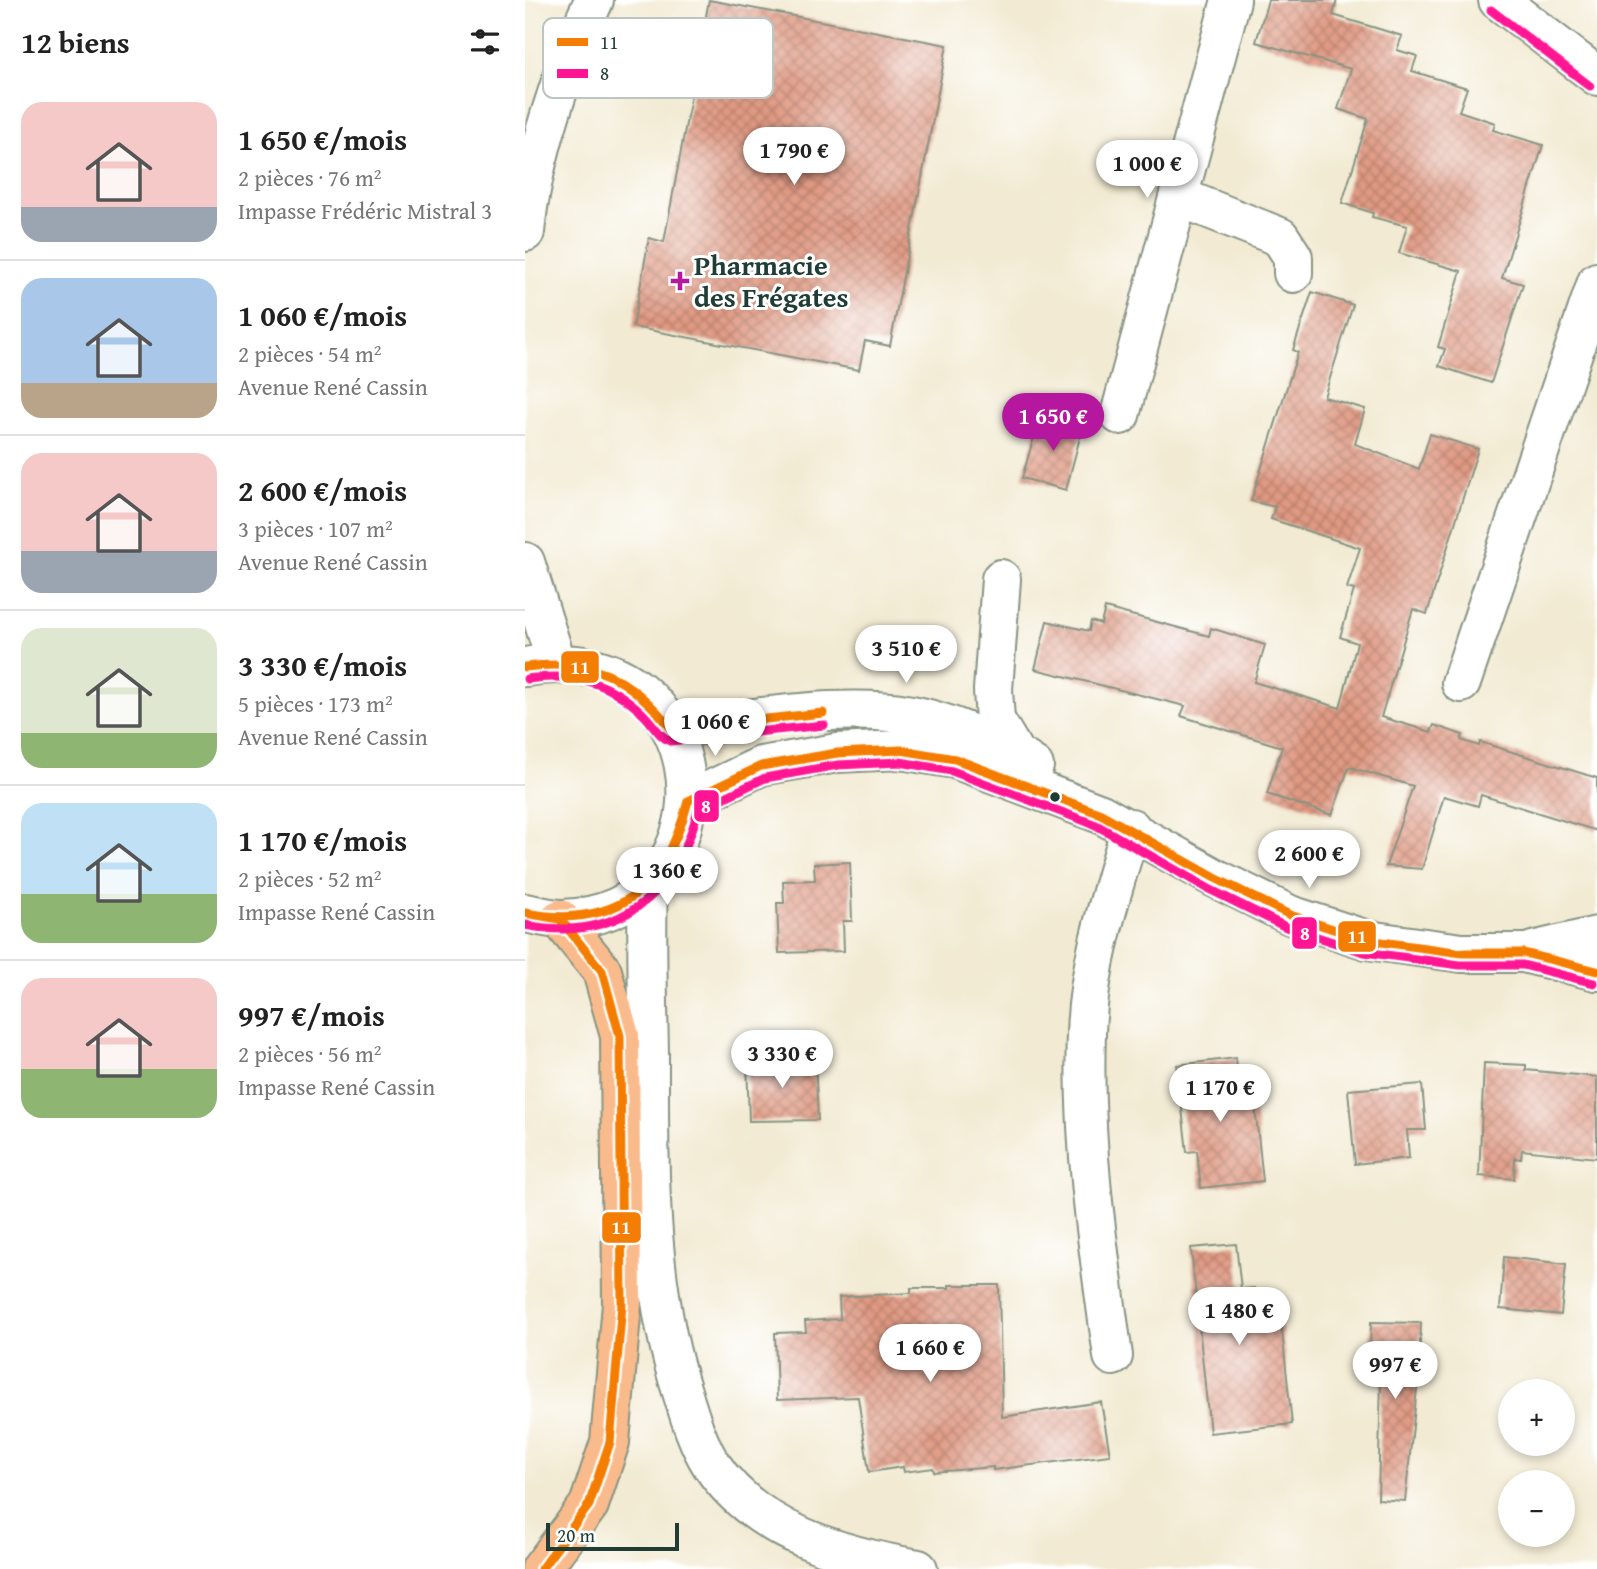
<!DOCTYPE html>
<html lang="fr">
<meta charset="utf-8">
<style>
:root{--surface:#fff;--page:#f2f2f2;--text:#222;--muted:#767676;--line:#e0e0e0;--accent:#b5179e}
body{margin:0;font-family:"Gentium Book Plus",serif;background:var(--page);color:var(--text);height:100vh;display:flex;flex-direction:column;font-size:26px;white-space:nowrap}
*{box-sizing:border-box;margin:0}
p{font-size:23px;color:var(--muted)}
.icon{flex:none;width:38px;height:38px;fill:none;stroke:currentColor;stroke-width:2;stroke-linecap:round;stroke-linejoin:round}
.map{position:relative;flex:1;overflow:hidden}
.drawer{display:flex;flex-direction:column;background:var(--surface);width:525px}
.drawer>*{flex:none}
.buttons{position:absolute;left:973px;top:1379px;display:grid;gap:14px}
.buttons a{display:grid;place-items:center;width:77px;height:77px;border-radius:50%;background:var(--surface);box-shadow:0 4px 10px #0003;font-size:35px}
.scale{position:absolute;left:21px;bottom:18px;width:133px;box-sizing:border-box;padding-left:7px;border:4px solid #1f3d34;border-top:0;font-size:19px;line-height:24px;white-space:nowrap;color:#1f3d34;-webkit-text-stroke:5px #fff;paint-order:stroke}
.price{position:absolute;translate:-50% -60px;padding:0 16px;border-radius:24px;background:#fff;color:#222;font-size:23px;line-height:46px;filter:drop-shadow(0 2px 4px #0008)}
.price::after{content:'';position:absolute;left:50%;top:42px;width:21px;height:16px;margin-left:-10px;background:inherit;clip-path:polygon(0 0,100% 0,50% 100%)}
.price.current{background:var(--accent);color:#fff}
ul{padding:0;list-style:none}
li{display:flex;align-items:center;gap:21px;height:175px;padding:0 21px}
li+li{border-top:2px solid var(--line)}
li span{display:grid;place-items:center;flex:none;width:196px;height:140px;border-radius:21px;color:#555}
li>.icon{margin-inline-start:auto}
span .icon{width:84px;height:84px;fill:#fffc;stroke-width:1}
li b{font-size:30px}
h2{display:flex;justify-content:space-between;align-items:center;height:84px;padding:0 21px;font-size:30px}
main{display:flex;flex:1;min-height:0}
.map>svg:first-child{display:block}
</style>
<main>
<section class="drawer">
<h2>12 biens<svg class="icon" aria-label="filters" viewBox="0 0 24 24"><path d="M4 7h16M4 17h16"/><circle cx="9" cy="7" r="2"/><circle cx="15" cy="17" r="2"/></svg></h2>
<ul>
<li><span style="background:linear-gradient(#f6c9c9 75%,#9aa5b1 0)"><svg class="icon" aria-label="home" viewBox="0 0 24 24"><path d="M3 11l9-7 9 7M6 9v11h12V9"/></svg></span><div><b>1 650 €/mois</b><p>2 pièces · 76 m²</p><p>Impasse Frédéric Mistral 3</p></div></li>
<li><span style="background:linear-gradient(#a9c7e8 75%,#b9a48a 0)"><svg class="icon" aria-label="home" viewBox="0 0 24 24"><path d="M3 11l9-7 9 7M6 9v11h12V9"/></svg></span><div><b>1 060 €/mois</b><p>2 pièces · 54 m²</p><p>Avenue René Cassin</p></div></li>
<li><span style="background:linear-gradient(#f6c9c9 70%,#9aa5b1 0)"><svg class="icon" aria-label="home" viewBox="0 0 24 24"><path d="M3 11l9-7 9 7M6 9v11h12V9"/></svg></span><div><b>2 600 €/mois</b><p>3 pièces · 107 m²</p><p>Avenue René Cassin</p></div></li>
<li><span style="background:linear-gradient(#dfe7d0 75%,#8fb573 0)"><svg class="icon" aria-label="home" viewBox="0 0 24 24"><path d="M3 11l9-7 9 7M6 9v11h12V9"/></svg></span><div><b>3 330 €/mois</b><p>5 pièces · 173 m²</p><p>Avenue René Cassin</p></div></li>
<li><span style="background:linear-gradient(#bfe0f5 65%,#8fb573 0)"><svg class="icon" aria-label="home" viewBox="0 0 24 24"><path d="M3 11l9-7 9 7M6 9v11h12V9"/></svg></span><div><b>1 170 €/mois</b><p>2 pièces · 52 m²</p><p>Impasse René Cassin</p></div></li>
<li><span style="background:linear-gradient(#f6c9c9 65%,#8fb573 0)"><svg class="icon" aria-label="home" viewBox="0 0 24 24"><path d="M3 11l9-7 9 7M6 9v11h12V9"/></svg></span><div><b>997 €/mois</b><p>2 pièces · 56 m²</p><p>Impasse René Cassin</p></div></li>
</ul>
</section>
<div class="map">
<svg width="1072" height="1569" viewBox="0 0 1072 1569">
<defs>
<pattern id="building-cross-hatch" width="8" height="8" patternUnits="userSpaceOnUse" patternTransform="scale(1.75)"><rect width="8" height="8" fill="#e19a83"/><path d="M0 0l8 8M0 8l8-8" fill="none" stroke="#b67f6c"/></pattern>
</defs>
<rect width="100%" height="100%" fill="#fff"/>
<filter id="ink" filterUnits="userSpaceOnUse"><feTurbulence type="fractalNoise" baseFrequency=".0143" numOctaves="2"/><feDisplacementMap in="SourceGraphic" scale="14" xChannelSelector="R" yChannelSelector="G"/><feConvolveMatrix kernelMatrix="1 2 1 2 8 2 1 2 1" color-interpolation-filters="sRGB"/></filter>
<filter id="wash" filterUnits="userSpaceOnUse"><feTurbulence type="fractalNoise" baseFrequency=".00686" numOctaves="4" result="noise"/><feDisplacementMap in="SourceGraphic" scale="28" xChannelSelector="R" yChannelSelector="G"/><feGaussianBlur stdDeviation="1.57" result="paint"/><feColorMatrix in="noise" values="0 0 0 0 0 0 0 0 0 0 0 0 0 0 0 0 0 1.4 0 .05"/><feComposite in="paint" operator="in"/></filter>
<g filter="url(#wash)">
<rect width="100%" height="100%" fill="#f2ead2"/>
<g id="blocks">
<path fill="url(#building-cross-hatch)" d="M184 0 422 45 365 346 340 341 334 370 108 327 124 238 139 242Z
M743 0H812L808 15 877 36 872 50 892 56 887 71 942 88 934 111 970 123 968 130 1018 145 977 278 998 284 966 383 914 366 920 349 913 347 936 271 874 253 882 226 847 217 848 213 817 203 843 119 813 109 826 69 731 42Z
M787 292 828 305 799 397 840 409 830 444 894 469 905 434 953 449 902 614 888 609 856 717 906 732 909 725 938 735 936 740 954 746 955 742 1072 778V831L956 795 953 806 919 796 897 869 861 866 888 786 824 767 807 815 742 794 757 747 656 716 660 706 510 669 522 621 564 631 566 621 576 624 580 608 684 636 686 628 740 645 729 682 815 708 832 643 815 637 829 590 822 588 835 548 746 519 750 507 726 501 773 352 768 350Z
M515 416 558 426 541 490 497 478Z
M325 862 327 921H318L319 951 254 953 252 903H259L258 881 290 880 289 864Z
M711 1058 715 1099 729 1097 738 1181 676 1188 672 1151 662 1152 652 1065Z
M290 1059 293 1120 224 1121 222 1061Z
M959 1063 1001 1065V1070L1072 1077V1158L997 1150 996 1159 990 1158 989 1179 954 1176Z
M897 1084 901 1130H882L884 1158 830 1164 823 1090Z
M711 1244 716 1289 729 1288 730 1306 754 1303 767 1424 685 1433 666 1248Z
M979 1257 1041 1264 1036 1315 975 1309Z
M424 1285H474L477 1417 576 1402 585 1455 468 1470V1467L409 1472 408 1468 379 1472 378 1467 344 1472 333 1397 252 1400 250 1333 281 1332 280 1321 315 1319 314 1297 386 1293V1288H424Z
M846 1322 896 1323 893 1379 880 1501 853 1499 856 1378 844 1377Z"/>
</g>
</g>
<g filter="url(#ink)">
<use href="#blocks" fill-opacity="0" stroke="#889483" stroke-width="2"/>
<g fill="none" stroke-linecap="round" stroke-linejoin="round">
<g stroke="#889483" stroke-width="42">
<path id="minor" d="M973 0 1072 76
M654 197 755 237 768 257V273
M0 232C6 162 39 64 69 0
M595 415 706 0
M0 562 31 662
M476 579 468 690 470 720 492 757
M0 667C199 632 217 914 37 919 25 919 12 915 0 913
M936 683 1072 282
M147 729C218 720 293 706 365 712 408 715 473 742 509 766
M163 801 236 766 312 753 376 750 430 759 576 814 690 878 765 915 842 940 937 953H999L1072 971
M123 884C121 941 123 997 124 1054 124 1169 122 1285 158 1395 165 1418 173 1444 186 1464 231 1533 318 1556 393 1569
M1008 951 1072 936
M588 1356C573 1249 557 1143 561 1034 563 964 586 895 606 828"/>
</g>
<g stroke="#889483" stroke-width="42">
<path id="highway" d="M16 1569 64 1505 85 1442 97 1304 95 1036 77 971 35 919"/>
</g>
<use href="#minor" stroke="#fff" stroke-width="38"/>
<use href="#highway" stroke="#fabb8c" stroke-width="38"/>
<g stroke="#fff" stroke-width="14">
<path id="bus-1" d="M0 667C68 658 104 676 147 729L298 713
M0 913C92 930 141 888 163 801L236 766 312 753 376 750 430 759 576 814 690 878 765 915 842 940 937 953H999L1072 971
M0 913 35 919 77 971 95 1036 97 1304 85 1442 64 1505 16 1569"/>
</g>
<g stroke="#fff" stroke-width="14">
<path id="bus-2" d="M966 10 1065 86
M2 679C47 673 84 680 118 714 127 722 133 736 145 741L299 725
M0 925C91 943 151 897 173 810L240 778 313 765 375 762 427 771 571 825 684 889 761 927 839 952 935 965H998L1069 983"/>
</g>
<use href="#bus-1" stroke="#f47d03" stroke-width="9"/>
<use href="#bus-2" stroke="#ff1493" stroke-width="9"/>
</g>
</g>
<path fill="#b5179e" stroke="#fff" stroke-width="2.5" d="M151.5 270.5h7v7h7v7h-7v7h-7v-7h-7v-7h7z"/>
<circle fill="#1f3d34" stroke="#fff" stroke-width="2.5" cx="530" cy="797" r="6"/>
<g text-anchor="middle" stroke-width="6" stroke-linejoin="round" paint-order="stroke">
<g font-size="28" font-weight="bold" fill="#1f3d34" stroke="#fff" text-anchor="start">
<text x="169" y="275">Pharmacie<tspan x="169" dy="32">des Frégates</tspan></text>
</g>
</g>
<rect x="18" y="18" width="230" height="80" rx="10" fill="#fff" stroke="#bcc5c2" stroke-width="2"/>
<rect x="32" y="38" width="31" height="8" fill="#f47d03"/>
<rect x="32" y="69" width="31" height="9" fill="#ff1493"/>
<g font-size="19" fill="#1f3d34">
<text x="75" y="49">11</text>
<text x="75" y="80">8</text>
</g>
<g stroke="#fff" stroke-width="2.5">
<rect x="35" y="650" width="40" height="34" rx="7" fill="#f47d03"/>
<rect x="168" y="789" width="27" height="34" rx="7" fill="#ff1493"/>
<rect x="766" y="916" width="27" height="34" rx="7" fill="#ff1493"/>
<rect x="812" y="920" width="40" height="33" rx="7" fill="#f47d03"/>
<rect x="76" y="1211" width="41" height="33" rx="7" fill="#f47d03"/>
</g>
<g font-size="19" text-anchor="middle" font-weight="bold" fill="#fff">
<text x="55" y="674">11</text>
<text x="181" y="813">8</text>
<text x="780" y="940">8</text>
<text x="832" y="943">11</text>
<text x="96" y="1234">11</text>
</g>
</svg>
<div class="buttons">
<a>+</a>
<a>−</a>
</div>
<div class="scale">20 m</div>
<b class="price" style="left:269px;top:187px">1 790 €</b>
<b class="price" style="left:622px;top:200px">1 000 €</b>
<b class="price current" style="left:528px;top:453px">1 650 €</b>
<b class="price" style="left:381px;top:685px">3 510 €</b>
<b class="price" style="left:190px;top:758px">1 060 €</b>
<b class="price" style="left:784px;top:890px">2 600 €</b>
<b class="price" style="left:142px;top:907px">1 360 €</b>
<b class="price" style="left:257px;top:1090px">3 330 €</b>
<b class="price" style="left:695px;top:1124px">1 170 €</b>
<b class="price" style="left:714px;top:1347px">1 480 €</b>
<b class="price" style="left:405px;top:1384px">1 660 €</b>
<b class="price" style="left:870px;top:1401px">997 €</b>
</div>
</main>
